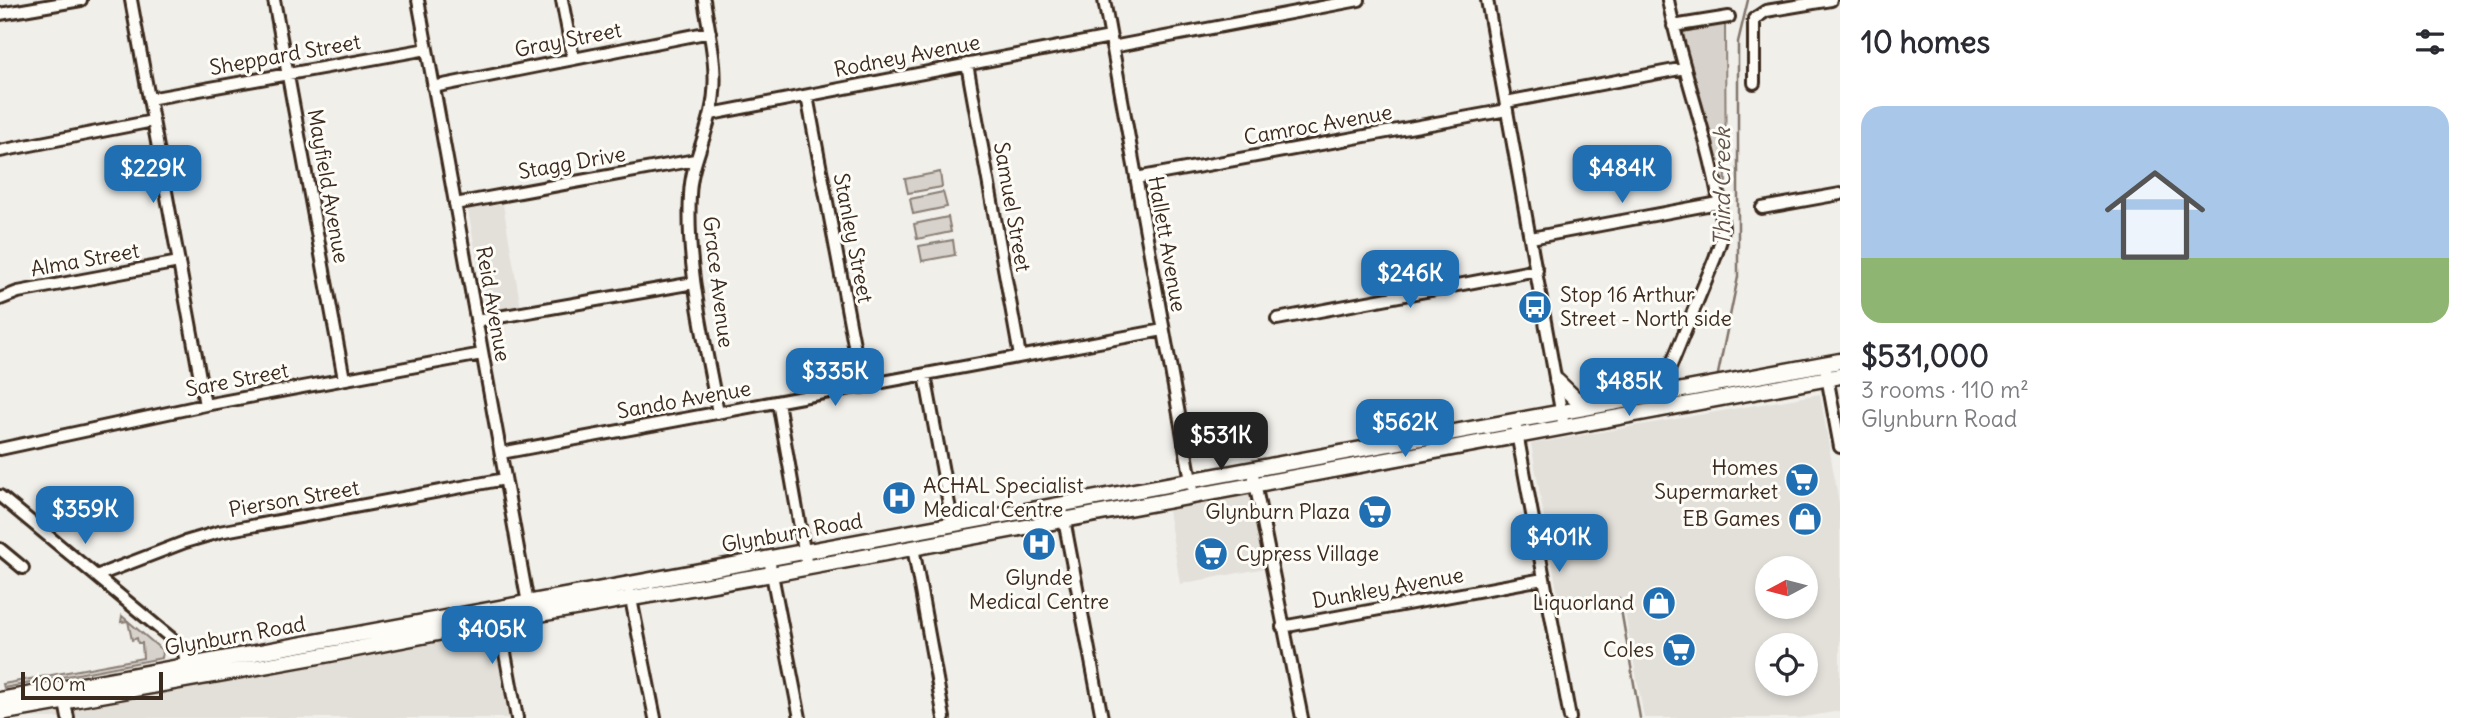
<!DOCTYPE html>
<meta charset="utf-8">
<style>
:root{--surface:#fff;--page:#f2f2f3;--text:#2b2b33;--muted:#7c7c81;--line:#e1e1e2;--accent:#1f6fb2}
body{margin:0;font-family:Delius,sans-serif;background:var(--page);color:var(--text);height:100vh;display:flex;flex-direction:column;font-size:26px;white-space:nowrap}
*{box-sizing:border-box;margin:0}
p{font-size:23px;color:var(--muted)}
.icon{flex:none;width:38px;height:38px;fill:none;stroke:currentColor;stroke-width:2;stroke-linecap:round;stroke-linejoin:round}
.map{position:relative;flex:1;overflow:hidden}
.panel{display:flex;flex-direction:column;background:var(--surface);width:630px}
.panel>*{flex:none}
.needle{width:46px;rotate:263deg}
.controls{position:absolute;left:1755px;top:556px;display:grid;gap:14px}
.controls a{display:grid;place-items:center;width:63px;height:63px;border-radius:50%;background:var(--surface);box-shadow:0 4px 10px #0003;font-size:35px}
.scale{position:absolute;left:21px;bottom:18px;width:142px;box-sizing:border-box;padding-left:7px;border:4px solid #3b2a1e;border-top:0;font-size:19px;line-height:24px;white-space:nowrap;color:#3b2a1e;-webkit-text-stroke:5px #fdfcf7;paint-order:stroke}
.price{position:absolute;translate:-50% -60px;padding:0 16px;border-radius:14px;background:var(--accent);color:#fff;font-size:23px;line-height:46px;filter:drop-shadow(0 2px 4px #0008)}
.price::after{content:'';position:absolute;left:50%;top:42px;width:21px;height:16px;margin-left:-10px;background:inherit;clip-path:polygon(0 0,100% 0,50% 100%)}
.price.on{background:#222;color:#fff}
ul{padding:0;list-style:none}
li{display:grid;align-content:center;gap:14px;height:371px;padding:0 21px}
li+li{border-top:2px solid var(--line)}
li span{display:grid;place-items:center;height:217px;border-radius:21px;color:#555}
li>.icon{margin-inline-start:auto}
span .icon{width:126px;height:126px;fill:#fffc;stroke-width:1}
li b{font-size:30px}
h2{display:flex;justify-content:space-between;align-items:center;height:84px;padding:0 21px;font-size:30px}
main{display:flex;flex:1;min-height:0}
.map>svg:first-child{display:block}
</style>
<main>
<div class="map">
<svg width="1840" height="718" viewBox="0 0 1840 718">
<rect width="100%" height="100%" fill="#f1efea"/>
<filter id="ink" filterUnits="userSpaceOnUse"><feTurbulence type="fractalNoise" baseFrequency=".0143" numOctaves="2"/><feDisplacementMap in="SourceGraphic" scale="14" xChannelSelector="R" yChannelSelector="G"/><feConvolveMatrix kernelMatrix="1 2 1 2 8 2 1 2 1" color-interpolation-filters="sRGB"/></filter>
<g filter="url(#ink)">
<path fill="#e3e0da" fill-rule="evenodd" d="M503 204 521 308 487 314 468 210Z
M1820 394 1840 509V711L1799 718H1644L1622 597 1560 607 1531 444ZM1768 569H1806V607H1768ZM1768 646H1806V684H1768Z
M1251 488 1266 568 1180 584 1167 504Z
M492 630 509 718H9Z"/>
<path fill="#d7d2cc" stroke="#897e75" stroke-width="2" d="M1725 23 1726 209 1696 81 1682 36 1684 32Z
M940 172 942 187 908 193 905 179Z
M943 192 947 207 913 214 910 199Z
M948 217 951 232 917 239 914 224Z
M953 240 955 255 922 261 919 246Z
M122 616 163 651 162 658 4 688 3 684 143 658 142 643H138L137 638 132 640 128 621 121 622Z"/>
<g fill="none" stroke-linecap="round" stroke-linejoin="round">
<path stroke="#80746b" stroke-width="2.5" d="M1718 374 1738 277V42L1748 0
M1619 598 1640 718"/>
<g stroke="#3b2a1e" stroke-width="16">
<path id="minor" d="M131 0 205 405
M274 0 344 379
M418 0 529 609
M562 0 573 58
M704 0C710 37 720 74 711 112 705 140 691 165 690 195 686 268 705 341 718 413
M1104 0 1192 486
M1487 0 1564 427
M0 14 81 0
M1673 26 1729 17
M1112 47 1359 0
M967 64 1020 356
M1754 83V19L1766 11 1831 0
M433 87 710 32
M807 96 862 387
M149 99 427 49
M1506 102 1685 68
M711 114 1110 37
M0 151 153 121
M1136 178 1507 110
M455 204 695 160
M1762 208 1840 194
M1531 238 1718 203
M0 299 18 292 179 262
M1277 319 1537 270
M476 321 694 283
M1826 371 1840 447
M925 375 953 526
M1668 394 1666 380 1670 368 1715 258 1721 240 1723 228C1714 150 1683 76 1668 0
M778 402 807 567
M1516 428 1570 718
M0 449 205 405 482 354
M501 453 1163 330
M1254 478 1302 718
M0 496 177 643 184 653 187 670
M1061 504 1102 718
M913 547 944 718
M0 549 23 568
M769 559 800 718
M96 576 185 542 219 532 505 479
M630 594 655 718
M498 615 517 718
M1282 627 1543 579
M64 697 68 718"/>
</g>
<g stroke="#3b2a1e" stroke-width="19">
<path id="major" d="M1557 381 1585 408
M0 700 1840 361
M0 713 330 654 499 621 772 574 1840 376"/>
</g>
<use href="#minor" stroke="#fdfcf7" stroke-width="10"/>
<use href="#major" stroke="#fdfcf7" stroke-width="14"/>
</g>
</g>
<defs>
<g id="bus-disc" transform="scale(1.75)"><circle r="9.5" fill="#1f6fb2" stroke="#fdfcf7"/><path d="M-5-6H5V4H4V6H2V4H-2V6H-4V4H-5ZM-3.5-4V0h7V-4ZM-3.5 1.2v1.5H-2V1.2ZM2 1.2v1.5H3.5V1.2Z" fill="#fff"/></g>
<g id="supermarket-disc" transform="scale(1.75)"><circle r="9.5" fill="#1f6fb2" stroke="#fdfcf7"/><path d="M-6-5.5h2.5l.6 2H6L4.5 2H-2.5L-4.4-4H-6ZM-1.5 3.2a1.3 1.3 0 1 0 .1 0ZM3 3.2a1.3 1.3 0 1 0 .1 0Z" fill="#fff"/></g>
<g id="hospital-disc" transform="scale(1.75)"><circle r="9.5" fill="#1f6fb2" stroke="#fdfcf7"/><path d="M-5-5h3v3.5h4V-5h3V5h-3V1.5h-4V5h-3Z" fill="#fff"/></g>
<g id="shop-disc" transform="scale(1.75)"><circle r="9.5" fill="#1f6fb2" stroke="#fdfcf7"/><path d="M-5-2.5h2.3a2.7 3.5 0 0 1 5.4 0H5L5.5 6h-11ZM-1.5-2.5h3a1.5 2.3 0 0 0-3 0Z" fill="#fff"/></g>
</defs>
<g fill-rule="evenodd">
<use href="#bus-disc" x="1535" y="307"/>
<use href="#supermarket-disc" x="1802" y="480"/>
<use href="#hospital-disc" x="899" y="498"/>
<use href="#supermarket-disc" x="1375" y="512"/>
<use href="#shop-disc" x="1805" y="519"/>
<use href="#hospital-disc" x="1039" y="544"/>
<use href="#supermarket-disc" x="1211" y="554"/>
<use href="#shop-disc" x="1659" y="603"/>
<use href="#supermarket-disc" x="1679" y="650"/>
</g>
<g text-anchor="middle" stroke-width="6" stroke-linejoin="round" paint-order="stroke">
<g font-size="21" fill="#3b2a1e" stroke="#fdfcf7">
<text transform="translate(568 40) rotate(-11)" y="7">Gray Street</text>
<text transform="translate(285 55) rotate(-10)" y="7">Sheppard Street</text>
<text transform="translate(907 56) rotate(-11)" y="7">Rodney Avenue</text>
<text transform="translate(1318 125) rotate(-10)" y="7">Camroc Avenue</text>
<text transform="translate(572 163) rotate(-10)" y="7">Stagg Drive</text>
<text transform="translate(328 186) rotate(80)" y="7">Mayfield Avenue</text>
<text transform="translate(1012 207) rotate(80)" y="7">Samuel Street</text>
<text transform="translate(853 238) rotate(79)" y="7">Stanley Street</text>
<text transform="translate(1167 244) rotate(80)" y="7">Hallett Avenue</text>
<text transform="translate(85 260) rotate(-10)" y="7">Alma Street</text>
<text transform="translate(718 282) rotate(83)" y="7">Grace Avenue</text>
<text transform="translate(493 304) rotate(80)" y="7">Reid Avenue</text>
<text transform="translate(237 380) rotate(-11)" y="7">Sare Street</text>
<text transform="translate(684 400) rotate(-10)" y="7">Sando Avenue</text>
<text transform="translate(294 499) rotate(-10)" y="7">Pierson Street</text>
<text transform="translate(792 533) rotate(-10)" y="7">Glynburn Road</text>
<text transform="translate(1388 588) rotate(-10)" y="7">Dunkley Avenue</text>
<text transform="translate(235 636) rotate(-10)" y="7">Glynburn Road</text>
</g>
<g font-size="21" fill="#3b2a1e" stroke="#fdfcf7" text-anchor="end">
<text x="1560" y="302" text-anchor="start">Stop 16 Arthur<tspan x="1560" dy="24">Street - North side</tspan></text>
<text x="1778" y="475">Homes<tspan x="1778" dy="24">Supermarket</tspan></text>
<text x="923" y="493" text-anchor="start">ACHAL Specialist<tspan x="923" dy="24">Medical Centre</tspan></text>
<text x="1350" y="519">Glynburn Plaza</text>
<text x="1780" y="526">EB Games</text>
<text x="1236" y="561" text-anchor="start">Cypress Village</text>
<text x="1039" y="585" text-anchor="middle">Glynde<tspan x="1039" dy="24">Medical Centre</tspan></text>
<text x="1634" y="610">Liquorland</text>
<text x="1654" y="657">Coles</text>
</g>
<g font-size="23" font-style="italic" fill="#63554b" stroke="#fdfcf7">
<text transform="translate(1722 187) rotate(-90)" y="8">Third Creek</text>
</g>
</g>
</svg>
<div class="controls">
<a><svg class="needle" viewBox="-14 -14 28 28"><path d="M0-13l5 13h-10z" fill="#e53935"/><path d="M0 13l5-13h-10z" fill="#7c7c81"/></svg></a>
<a><svg class="icon" aria-label="locate" viewBox="0 0 24 24"><circle cx="12" cy="12" r="6"/><path d="M12 2v4M12 18v4M2 12h4M18 12h4"/></svg></a>
</div>
<div class="scale">100 m</div>
<b class="price" style="left:153px;top:205px">$229K</b>
<b class="price" style="left:1622px;top:205px">$484K</b>
<b class="price" style="left:1410px;top:310px">$246K</b>
<b class="price" style="left:835px;top:408px">$335K</b>
<b class="price" style="left:1629px;top:418px">$485K</b>
<b class="price" style="left:1405px;top:459px">$562K</b>
<b class="price on" style="left:1221px;top:472px">$531K</b>
<b class="price" style="left:85px;top:546px">$359K</b>
<b class="price" style="left:1559px;top:574px">$401K</b>
<b class="price" style="left:492px;top:666px">$405K</b>
</div>
<section class="panel">
<h2>10 homes<svg class="icon" aria-label="filters" viewBox="0 0 24 24"><path d="M4 7h16M4 17h16"/><circle cx="9" cy="7" r="2"/><circle cx="15" cy="17" r="2"/></svg></h2>
<ul>
<li><span style="background:linear-gradient(#a9c7e8 70%,#8fb573 0)"><svg class="icon" aria-label="home" viewBox="0 0 24 24"><path d="M3 11l9-7 9 7M6 9v11h12V9"/></svg></span><div><b>$531,000</b><p>3 rooms · 110 m²</p><p>Glynburn Road</p></div></li>
</ul>
</section>
</main>
